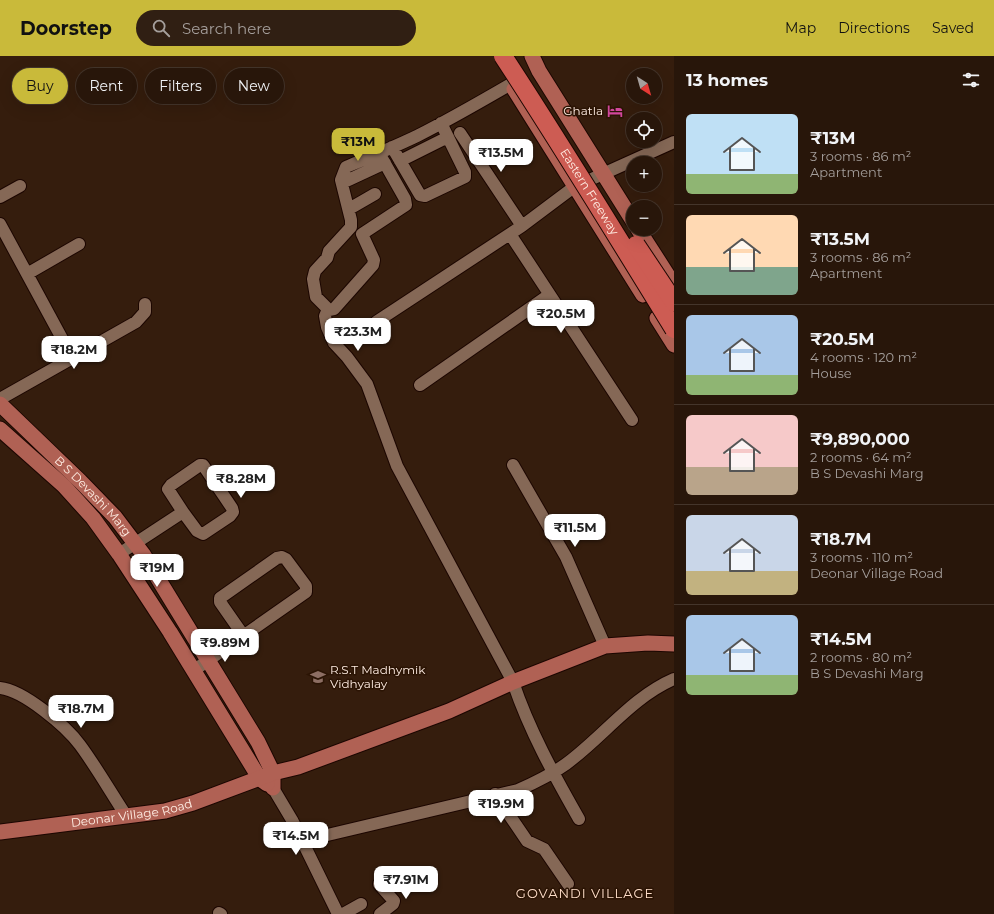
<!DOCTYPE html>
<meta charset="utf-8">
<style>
:root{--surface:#28160a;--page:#301f13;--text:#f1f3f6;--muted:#a59f9c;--line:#44352b;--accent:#c9ba3a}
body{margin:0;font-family:Montserrat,sans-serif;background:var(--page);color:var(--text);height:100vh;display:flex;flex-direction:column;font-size:15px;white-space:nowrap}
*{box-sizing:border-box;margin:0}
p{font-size:13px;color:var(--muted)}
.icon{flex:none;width:22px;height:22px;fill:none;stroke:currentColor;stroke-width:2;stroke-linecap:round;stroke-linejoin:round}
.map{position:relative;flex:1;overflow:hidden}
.panel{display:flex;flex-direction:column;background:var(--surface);width:320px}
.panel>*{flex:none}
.top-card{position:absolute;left:12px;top:12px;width:380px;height:36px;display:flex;gap:8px}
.needle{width:26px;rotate:143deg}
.buttons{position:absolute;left:626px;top:12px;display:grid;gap:8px}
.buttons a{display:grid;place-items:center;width:36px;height:36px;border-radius:50%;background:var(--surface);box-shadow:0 4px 16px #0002,0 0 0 1px var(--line);font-size:20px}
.price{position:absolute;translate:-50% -34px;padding:0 9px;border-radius:8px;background:#fff;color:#222;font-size:13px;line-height:26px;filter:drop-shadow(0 1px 2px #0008)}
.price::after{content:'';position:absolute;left:50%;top:24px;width:12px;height:9px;margin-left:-6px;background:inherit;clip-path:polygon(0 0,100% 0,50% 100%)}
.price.selected{background:var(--accent);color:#111}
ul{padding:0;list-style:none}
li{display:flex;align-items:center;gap:12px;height:100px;padding:0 12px}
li+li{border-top:1px solid var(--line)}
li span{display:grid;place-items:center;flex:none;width:112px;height:80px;border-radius:6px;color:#555}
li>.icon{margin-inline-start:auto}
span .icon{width:48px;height:48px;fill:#fffc;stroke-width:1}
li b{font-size:17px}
h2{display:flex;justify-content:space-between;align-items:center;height:48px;padding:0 12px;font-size:17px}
.chip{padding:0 14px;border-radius:18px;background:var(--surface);box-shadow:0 4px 16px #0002,0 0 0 1px var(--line);font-size:14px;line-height:36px}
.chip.selected{background:var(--accent);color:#111}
header{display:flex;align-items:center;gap:24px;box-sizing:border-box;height:56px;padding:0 20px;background:var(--accent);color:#111}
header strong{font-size:19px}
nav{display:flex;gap:22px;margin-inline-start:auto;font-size:14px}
.search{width:280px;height:36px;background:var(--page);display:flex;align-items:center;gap:10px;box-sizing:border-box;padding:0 14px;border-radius:22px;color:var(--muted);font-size:15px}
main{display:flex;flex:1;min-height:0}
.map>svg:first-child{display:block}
</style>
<header>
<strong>Doorstep</strong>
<div class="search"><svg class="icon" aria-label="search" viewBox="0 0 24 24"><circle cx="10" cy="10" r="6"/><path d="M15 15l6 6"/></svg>Search here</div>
<nav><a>Map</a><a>Directions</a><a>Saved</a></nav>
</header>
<main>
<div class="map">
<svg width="674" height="858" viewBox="0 0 674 858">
<rect width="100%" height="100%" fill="#351d0d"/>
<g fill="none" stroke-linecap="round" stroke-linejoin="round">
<g stroke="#1c0600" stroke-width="14">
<path id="minor" d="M460 77 522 170
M392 91 420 139 425 140 465 121V116L441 67
M379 97 405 143 406 149 362 178 374 204 373 209 334 253 329 254 316 241 313 223 315 215 327 202 329 195 351 171V164L341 124 346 111C370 101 394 91 417 80 449 64 480 46 511 28
M400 105 448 81
M342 127 385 107
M0 141 20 130
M349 153 375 138
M0 168 72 301
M510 178 632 364
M27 218 79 188
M328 253 325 260 327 271 334 287 347 301 367 328 397 410 513 626C529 674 554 719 579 763
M376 266 522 170 574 131 674 86
M420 329 549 239
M0 343 136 266 145 256V248
M513 409 566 501 605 590
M119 498 183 456 197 475 203 478 230 460 233 456 232 452 203 409H200L171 429 168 433 183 456
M193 615 306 536V530L286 503 282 501 277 502 220 542V546L243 579
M0 632C23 634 66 670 80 689 97 712 111 737 127 761
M273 732 292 764 338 858
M495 738 527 785 544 793 568 828
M302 785 518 734C534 727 552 718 566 708 603 681 632 641 674 623
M379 828 394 845 393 848 380 858
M219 857 221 858
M343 858 361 848"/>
</g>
<g stroke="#1c0600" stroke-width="17">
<g id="major">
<path d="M532 0 539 15 633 165"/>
<path d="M514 33 643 239"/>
<path d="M638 173 674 229"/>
<path d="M657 262 674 289"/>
<path id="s1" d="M0 348 80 425 115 461 143 498 258 686 273 717V732"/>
<path d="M0 373 64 430 93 462 119 498 170 576 260 723 267 728"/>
<path id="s2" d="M0 776 165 755 193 747 273 717 298 711 449 655 513 626 605 590 648 587 674 588"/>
</g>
</g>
<use href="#minor" stroke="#856856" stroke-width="12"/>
<use href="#major" stroke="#b06154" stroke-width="15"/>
<g stroke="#1c0600" stroke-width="20" stroke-linecap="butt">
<g id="highway-bridge">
<path id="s3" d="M503 0C562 90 618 182 674 273"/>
<path d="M636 189 674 246"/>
</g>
</g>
<use href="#highway-bridge" stroke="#cd5c53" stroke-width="18"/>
</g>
<defs>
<g id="hotel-bare" transform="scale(1.2)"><path d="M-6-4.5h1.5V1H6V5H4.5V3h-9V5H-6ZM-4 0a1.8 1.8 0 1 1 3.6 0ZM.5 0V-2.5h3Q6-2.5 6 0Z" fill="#d1479c" stroke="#2b1404" stroke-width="2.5" paint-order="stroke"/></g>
<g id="school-bare" transform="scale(1.2)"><path d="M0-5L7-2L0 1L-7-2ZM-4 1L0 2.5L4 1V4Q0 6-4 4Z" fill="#8d6e63" stroke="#2b1404" stroke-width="2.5" paint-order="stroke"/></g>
</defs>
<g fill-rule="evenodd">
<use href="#hotel-bare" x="615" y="55"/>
<use href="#school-bare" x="318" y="621"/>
</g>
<g text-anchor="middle" stroke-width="3" stroke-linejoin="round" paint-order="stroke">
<g font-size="12" fill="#ffede3" stroke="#2b1404" text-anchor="end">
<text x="603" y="59">Ghatla</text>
<text x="330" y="618" text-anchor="start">R.S.T Madhymik<tspan x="330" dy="14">Vidhyalay</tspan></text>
</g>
<g font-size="12" fill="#ffede3" stroke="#2b1404">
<text dy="4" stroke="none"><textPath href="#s3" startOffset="161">Eastern Freeway</textPath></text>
<text dy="4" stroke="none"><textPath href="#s1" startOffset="131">B S Devashi Marg</textPath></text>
<text dy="4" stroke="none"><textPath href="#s2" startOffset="133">Deonar Village Road</textPath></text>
</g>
<g font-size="13" letter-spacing="1" fill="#feddc8" stroke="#2b1404">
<text x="585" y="842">GOVANDI VILLAGE</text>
</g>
</g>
</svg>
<div class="buttons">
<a><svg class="needle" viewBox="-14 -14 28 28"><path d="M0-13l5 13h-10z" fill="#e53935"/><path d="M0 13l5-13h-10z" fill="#a59f9c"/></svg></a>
<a><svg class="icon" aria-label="locate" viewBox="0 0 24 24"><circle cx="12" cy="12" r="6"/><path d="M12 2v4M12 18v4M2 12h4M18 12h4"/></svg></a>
<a>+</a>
<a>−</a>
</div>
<b class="price selected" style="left:358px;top:106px">₹13M</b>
<b class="price" style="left:501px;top:117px">₹13.5M</b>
<b class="price" style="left:561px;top:278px">₹20.5M</b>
<b class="price" style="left:358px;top:296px">₹23.3M</b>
<b class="price" style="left:74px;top:314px">₹18.2M</b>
<b class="price" style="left:241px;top:443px">₹8.28M</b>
<b class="price" style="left:575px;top:492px">₹11.5M</b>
<b class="price" style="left:157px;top:532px">₹19M</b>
<b class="price" style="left:225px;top:607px">₹9.89M</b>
<b class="price" style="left:81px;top:673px">₹18.7M</b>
<b class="price" style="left:501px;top:768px">₹19.9M</b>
<b class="price" style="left:296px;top:800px">₹14.5M</b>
<b class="price" style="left:406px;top:844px">₹7.91M</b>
<div class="top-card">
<a class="chip selected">Buy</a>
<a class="chip">Rent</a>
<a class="chip">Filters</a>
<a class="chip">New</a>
</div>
</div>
<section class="panel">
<h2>13 homes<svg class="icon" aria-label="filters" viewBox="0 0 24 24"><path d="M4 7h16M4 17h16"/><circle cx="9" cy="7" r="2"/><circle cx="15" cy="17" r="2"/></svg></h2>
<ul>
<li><span style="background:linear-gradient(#bfe0f5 75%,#8fb573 0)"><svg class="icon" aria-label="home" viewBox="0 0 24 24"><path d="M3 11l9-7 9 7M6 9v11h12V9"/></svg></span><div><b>₹13M</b><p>3 rooms · 86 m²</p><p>Apartment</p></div></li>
<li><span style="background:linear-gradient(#ffd9b3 65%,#7fa58c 0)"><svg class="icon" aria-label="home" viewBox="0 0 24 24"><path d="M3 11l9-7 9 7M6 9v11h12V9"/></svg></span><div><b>₹13.5M</b><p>3 rooms · 86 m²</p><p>Apartment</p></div></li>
<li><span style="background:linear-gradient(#a9c7e8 75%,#8fb573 0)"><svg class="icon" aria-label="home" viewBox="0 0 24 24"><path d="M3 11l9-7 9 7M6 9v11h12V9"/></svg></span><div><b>₹20.5M</b><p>4 rooms · 120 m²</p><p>House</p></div></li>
<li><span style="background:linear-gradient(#f6c9c9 65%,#b9a48a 0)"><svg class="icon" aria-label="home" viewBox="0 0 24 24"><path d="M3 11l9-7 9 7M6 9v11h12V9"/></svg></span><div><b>₹9,890,000</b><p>2 rooms · 64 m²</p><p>B S Devashi Marg</p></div></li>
<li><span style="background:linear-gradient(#c9d6e8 70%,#c2b280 0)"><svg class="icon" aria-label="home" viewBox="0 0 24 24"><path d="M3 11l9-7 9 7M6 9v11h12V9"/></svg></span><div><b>₹18.7M</b><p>3 rooms · 110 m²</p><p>Deonar Village Road</p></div></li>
<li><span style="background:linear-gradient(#a9c7e8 75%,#8fb573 0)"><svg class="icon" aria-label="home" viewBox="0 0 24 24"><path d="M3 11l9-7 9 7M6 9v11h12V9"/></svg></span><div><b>₹14.5M</b><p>2 rooms · 80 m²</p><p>B S Devashi Marg</p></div></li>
</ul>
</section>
</main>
